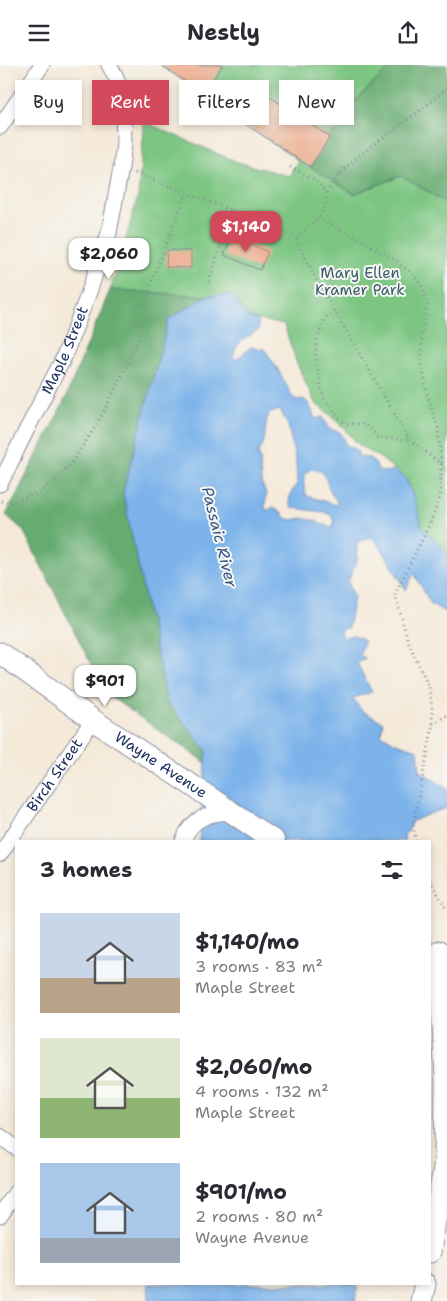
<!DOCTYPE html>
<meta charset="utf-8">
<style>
:root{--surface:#fff;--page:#f2f2f3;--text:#2b2b33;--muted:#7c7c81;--accent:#d1495b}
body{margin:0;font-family:"Shantell Sans",sans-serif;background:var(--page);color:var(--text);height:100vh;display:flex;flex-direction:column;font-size:19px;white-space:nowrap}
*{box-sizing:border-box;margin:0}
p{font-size:16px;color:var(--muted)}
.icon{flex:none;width:28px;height:28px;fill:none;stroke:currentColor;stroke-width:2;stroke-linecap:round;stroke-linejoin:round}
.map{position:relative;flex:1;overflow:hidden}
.sheet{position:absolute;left:15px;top:775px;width:416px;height:445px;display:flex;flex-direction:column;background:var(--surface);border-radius:0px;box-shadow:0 2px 8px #0003}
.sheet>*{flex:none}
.hud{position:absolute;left:15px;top:15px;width:418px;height:45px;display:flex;gap:10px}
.price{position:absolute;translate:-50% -42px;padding:0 11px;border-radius:10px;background:#fff;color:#222;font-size:16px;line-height:32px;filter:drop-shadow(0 1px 2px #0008)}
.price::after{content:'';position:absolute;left:50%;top:30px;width:15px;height:11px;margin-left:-8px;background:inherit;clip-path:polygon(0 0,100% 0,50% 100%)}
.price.selected{background:var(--accent);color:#fff}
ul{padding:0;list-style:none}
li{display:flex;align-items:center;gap:15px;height:125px;padding:0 25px}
li span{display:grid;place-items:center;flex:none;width:140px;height:100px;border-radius:0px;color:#555}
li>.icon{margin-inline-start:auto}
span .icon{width:60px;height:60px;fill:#fffc;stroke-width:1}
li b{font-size:21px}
h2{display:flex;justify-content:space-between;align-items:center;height:60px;padding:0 25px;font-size:21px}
.chip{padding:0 18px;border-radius:0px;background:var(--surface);box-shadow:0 2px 8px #0003;font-size:18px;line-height:45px}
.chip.selected{background:var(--accent);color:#fff}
header{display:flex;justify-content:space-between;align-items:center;height:65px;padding:0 25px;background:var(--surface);font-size:22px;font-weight:700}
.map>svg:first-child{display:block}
</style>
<header><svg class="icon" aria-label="menu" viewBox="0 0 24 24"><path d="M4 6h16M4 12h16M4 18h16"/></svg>Nestly<svg class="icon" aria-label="share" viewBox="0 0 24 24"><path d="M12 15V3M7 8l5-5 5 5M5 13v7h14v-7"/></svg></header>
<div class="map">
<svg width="447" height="1236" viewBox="0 0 447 1236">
<rect width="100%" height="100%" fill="#f6f6f2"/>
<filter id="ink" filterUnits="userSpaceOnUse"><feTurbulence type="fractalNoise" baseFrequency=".02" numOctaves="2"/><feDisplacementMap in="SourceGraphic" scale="10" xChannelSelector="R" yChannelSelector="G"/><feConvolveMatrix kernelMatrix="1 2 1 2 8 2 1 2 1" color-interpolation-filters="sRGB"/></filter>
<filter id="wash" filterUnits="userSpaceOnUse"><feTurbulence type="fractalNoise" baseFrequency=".0096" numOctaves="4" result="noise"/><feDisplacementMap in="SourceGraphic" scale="20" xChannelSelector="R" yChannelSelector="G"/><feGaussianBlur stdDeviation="1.12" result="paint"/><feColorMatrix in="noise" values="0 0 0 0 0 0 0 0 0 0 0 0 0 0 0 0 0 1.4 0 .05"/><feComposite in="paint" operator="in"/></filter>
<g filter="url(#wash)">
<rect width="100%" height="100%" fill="#f5e9d8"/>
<path fill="#7dc682" stroke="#4c7a70" d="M161 0H392L330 72 310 102 354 129 401 111 447 138V487L422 463 415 436 406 414 382 394 359 380 344 363 328 348 315 338 297 299 284 260 248 253 232 230 207 231 110 225 116 209 138 131 144 64 142 56 237 97 289 111 298 95Z"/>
<path fill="#66ab70" stroke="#406d67" d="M392 0H447V138L401 111 354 129 310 102 350 41Z
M110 225 207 231 169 254 123 428 167 637 207 686 206 698 92 619 96 609 23 465 6 450 63 339Z"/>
<path fill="#7bb3ea" stroke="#4b71a4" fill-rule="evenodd" d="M232 230 248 253 258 255V265C245 274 235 277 233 294L235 295 251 282 259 284 264 283 280 308 293 333 298 335 303 334C310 337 312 347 315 354L323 352C328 362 329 365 340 367L344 373 346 380 356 384 359 392 370 393 376 400 379 406 385 407 395 405 406 414 415 436 422 463 447 487V548L431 539 414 508 406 525 384 487 372 472 357 477V496L348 517 354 532 348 563 343 564 341 568 343 573 353 571 362 574 364 577 359 590 365 593 357 598 372 627 353 633 362 646 383 657 381 669 396 678 418 685 420 707 428 711 447 723V743L429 749 411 757 408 767H405L404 776H199L207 686 167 637 123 428 169 254 207 231ZM280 345 288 360 296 398 297 418 290 430 289 438 291 443 324 447 331 450 334 458 332 462 320 459 317 456 302 453 291 455 285 453 282 449 272 442 269 445 265 444 266 429 261 416 260 401 261 397 258 387C269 376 262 360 270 348ZM311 404C325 405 325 412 329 423 331 428 335 433 337 437L336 440 307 431C303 425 304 416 304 409Z
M148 1219H358L355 1236H149Z"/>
<g id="blocks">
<path fill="#ecab8b" d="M161 0H223L203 29Z
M247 16 330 72 310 102 226 46Z
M232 171 268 187 260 205 224 190Z
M167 185 191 186V203L166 202Z"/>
</g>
</g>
<g filter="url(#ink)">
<use href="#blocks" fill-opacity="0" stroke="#888c9b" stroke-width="1"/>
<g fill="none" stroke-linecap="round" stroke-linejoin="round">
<g stroke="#888c9b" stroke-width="17">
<g id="minor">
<path d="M0 62 42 0"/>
<path id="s1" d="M0 419 25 368 63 294 88 230 109 168 121 103 124 78 123 39 120 24 116 12 109 0"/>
<path d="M183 776C191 753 209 748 231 747"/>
<path id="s2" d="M0 789 93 655"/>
<path d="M0 1071 16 1083"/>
<path d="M0 1151 16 1127"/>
</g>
</g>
<g stroke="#888c9b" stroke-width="23">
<g id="secondary">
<path id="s3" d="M0 588 93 655 193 721 274 776"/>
<path d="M430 1187 445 1096 446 1016 439 887"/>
<path d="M421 1236 425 1219"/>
</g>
</g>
<path stroke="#888c9b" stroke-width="3" stroke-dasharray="1 4" stroke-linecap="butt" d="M290 102 315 115 326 128V141L318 153 296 174
M135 108 288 167 296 174 315 212 409 374 441 399 440 433 431 456 395 529 408 576 429 622 432 642V665L413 760 416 776
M326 128C342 103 357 92 380 75 403 58 426 42 447 23
M318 153 355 171 392 193 414 210 423 223 427 240 422 271 421 294 427 329 438 363 441 399
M209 217 232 145
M335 246 325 253 319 269 315 288 323 332 340 354 346 359H363L371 364 377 372 400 375 409 374
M1 436 12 438 41 427 72 398 103 349 136 280 153 212 187 128
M433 659 447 650
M430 815 447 845"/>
<use href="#minor" stroke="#fff" stroke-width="15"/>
<use href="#secondary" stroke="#fff" stroke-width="21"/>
</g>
</g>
<g text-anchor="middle" stroke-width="4" stroke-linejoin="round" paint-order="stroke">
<g font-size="15" fill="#385c69" stroke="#f6f6f2">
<text x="360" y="213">Mary Ellen<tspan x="360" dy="17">Kramer Park</tspan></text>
</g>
<g font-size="15" fill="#1b2f5e" stroke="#f6f6f2">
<text dy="5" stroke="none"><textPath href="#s1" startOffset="149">Maple Street</textPath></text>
<text dy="5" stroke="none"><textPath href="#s3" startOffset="196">Wayne Avenue</textPath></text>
<text dy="5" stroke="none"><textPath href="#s2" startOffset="96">Birch Street</textPath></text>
</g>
<g font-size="16" font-style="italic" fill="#385788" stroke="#f6f6f2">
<text transform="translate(220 472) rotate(76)" y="6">Passaic River</text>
</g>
</g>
</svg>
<b class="price selected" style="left:246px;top:188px">$1,140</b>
<b class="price" style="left:109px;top:215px">$2,060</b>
<b class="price" style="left:105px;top:642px">$901</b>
<div class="hud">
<a class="chip">Buy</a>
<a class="chip selected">Rent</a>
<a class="chip">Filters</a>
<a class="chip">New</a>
</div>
<section class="sheet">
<h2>3 homes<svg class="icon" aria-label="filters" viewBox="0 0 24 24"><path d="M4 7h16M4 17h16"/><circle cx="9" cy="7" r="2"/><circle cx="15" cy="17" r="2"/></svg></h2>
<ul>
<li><span style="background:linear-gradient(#c9d6e8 65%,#b9a48a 0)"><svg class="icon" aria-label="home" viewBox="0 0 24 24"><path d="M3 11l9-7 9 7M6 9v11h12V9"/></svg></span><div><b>$1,140/mo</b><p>3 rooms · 83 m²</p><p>Maple Street</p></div></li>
<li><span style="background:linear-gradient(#dfe7d0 60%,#8fb573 0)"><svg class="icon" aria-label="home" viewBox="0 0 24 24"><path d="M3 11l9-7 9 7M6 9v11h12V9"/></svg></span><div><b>$2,060/mo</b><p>4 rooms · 132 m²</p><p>Maple Street</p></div></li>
<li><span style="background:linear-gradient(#a9c7e8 75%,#9aa5b1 0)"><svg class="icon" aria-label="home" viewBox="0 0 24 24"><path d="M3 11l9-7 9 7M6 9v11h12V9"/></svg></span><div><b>$901/mo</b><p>2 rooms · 80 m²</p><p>Wayne Avenue</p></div></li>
</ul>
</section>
</div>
